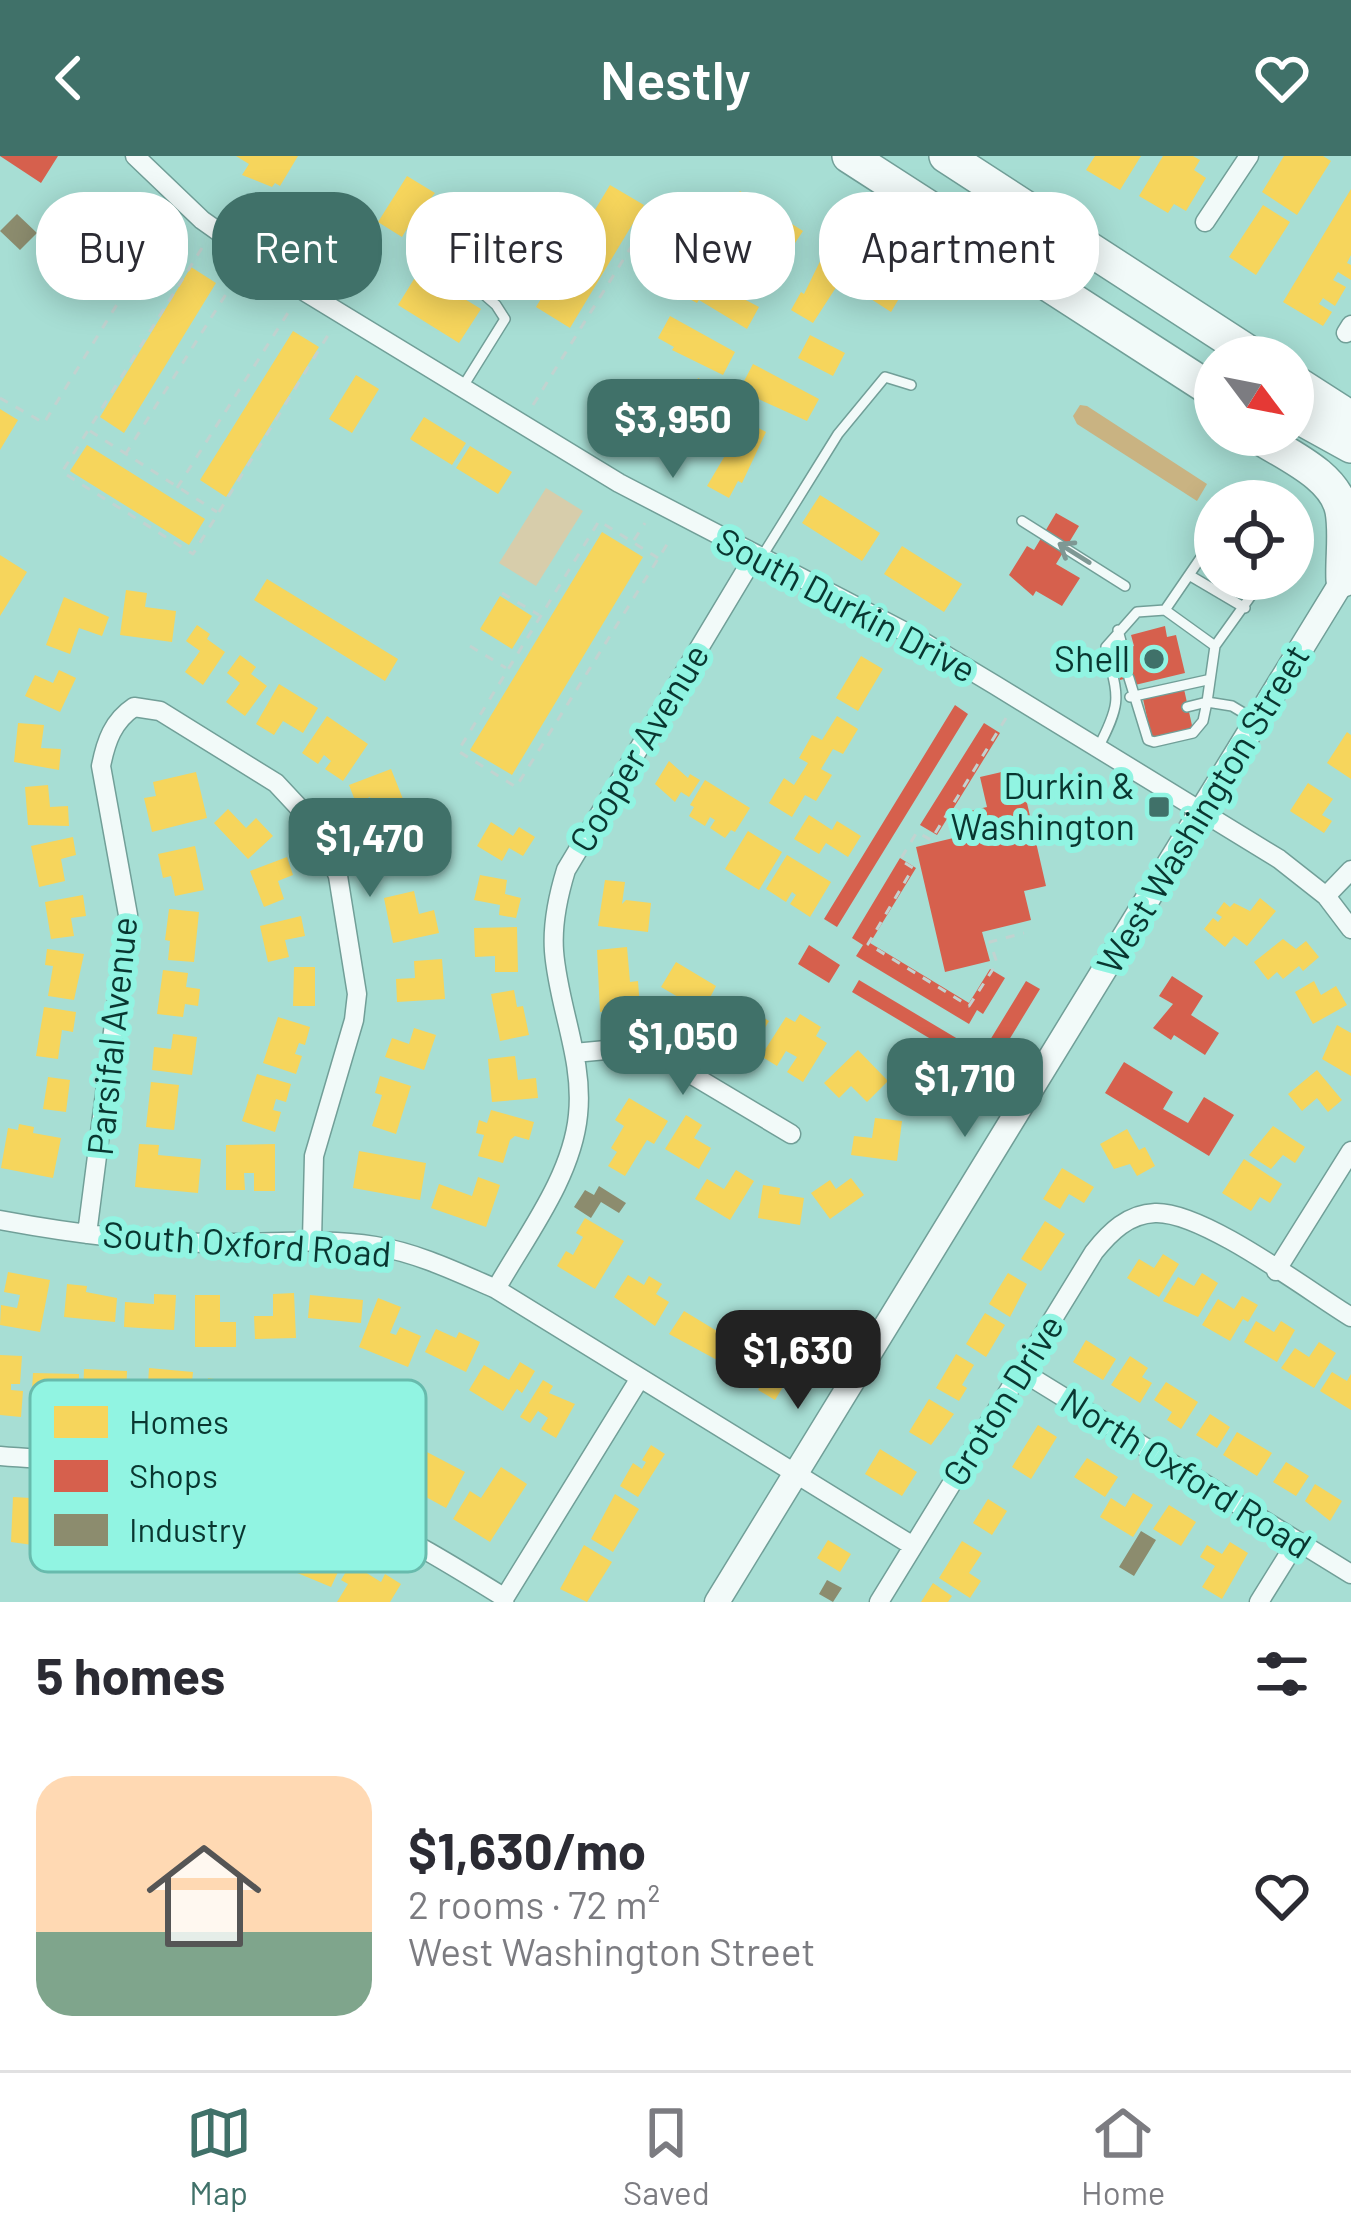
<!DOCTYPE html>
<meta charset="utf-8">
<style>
:root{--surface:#fff;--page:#f2f2f3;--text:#2b2b33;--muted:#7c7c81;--line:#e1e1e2;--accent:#407169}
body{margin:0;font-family:Barlow,sans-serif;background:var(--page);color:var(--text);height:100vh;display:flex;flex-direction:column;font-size:45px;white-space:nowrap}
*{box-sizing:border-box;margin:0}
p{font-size:39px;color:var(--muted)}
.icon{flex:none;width:66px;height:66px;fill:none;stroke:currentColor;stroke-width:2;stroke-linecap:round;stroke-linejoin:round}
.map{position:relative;height:1446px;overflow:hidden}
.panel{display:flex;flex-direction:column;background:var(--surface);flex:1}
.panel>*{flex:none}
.guide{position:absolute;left:36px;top:36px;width:1281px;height:108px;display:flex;gap:24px}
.needle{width:78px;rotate:122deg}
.fabs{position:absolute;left:1194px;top:180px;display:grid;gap:24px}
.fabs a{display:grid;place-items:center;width:120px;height:120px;border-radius:50%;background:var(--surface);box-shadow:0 6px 30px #0003;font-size:60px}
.price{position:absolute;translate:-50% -102px;padding:0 27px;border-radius:24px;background:var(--accent);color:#fff;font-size:39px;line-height:78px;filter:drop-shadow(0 3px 6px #0008)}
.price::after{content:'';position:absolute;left:50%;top:72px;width:36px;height:27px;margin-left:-18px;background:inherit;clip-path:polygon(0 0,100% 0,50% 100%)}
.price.on{background:#222;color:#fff}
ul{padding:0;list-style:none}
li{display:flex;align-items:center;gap:36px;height:300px;padding:0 36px}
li+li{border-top:3px solid var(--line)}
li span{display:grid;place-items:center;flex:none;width:336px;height:240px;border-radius:36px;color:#555}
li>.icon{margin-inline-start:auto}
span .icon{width:144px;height:144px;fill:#fffc;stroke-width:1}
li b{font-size:51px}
h2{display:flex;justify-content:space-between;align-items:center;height:144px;padding:0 36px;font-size:51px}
.pill{padding:0 42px;border-radius:48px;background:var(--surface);box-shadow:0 6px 30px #0003;font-size:42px;line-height:108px}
.pill.on{background:var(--accent);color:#fff}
header{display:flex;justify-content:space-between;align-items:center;height:156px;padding:0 36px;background:var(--accent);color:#fff;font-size:54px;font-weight:600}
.tab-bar{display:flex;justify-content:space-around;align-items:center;height:168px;border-top:3px solid var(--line);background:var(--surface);font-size:33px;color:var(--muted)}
.tab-bar a{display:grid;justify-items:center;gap:6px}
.tab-bar .on{color:var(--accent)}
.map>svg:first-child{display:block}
</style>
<header><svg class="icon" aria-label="back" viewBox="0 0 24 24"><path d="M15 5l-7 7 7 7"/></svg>Nestly<svg class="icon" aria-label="heart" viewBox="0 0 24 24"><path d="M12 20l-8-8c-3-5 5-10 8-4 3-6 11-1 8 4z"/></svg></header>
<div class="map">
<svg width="1351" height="1446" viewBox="0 0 1351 1446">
<rect width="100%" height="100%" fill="#a7ded4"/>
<path fill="#d7cdab" d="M546 332 583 355 536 430 499 407Z"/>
<path fill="#c9b382" d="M1080 249 1087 250 1207 328 1197 345 1077 268 1073 260Z"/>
<path fill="#f6d55c" d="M236 0H298L280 30 275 27 272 31 242 19 249 8Z
M1095 0H1141L1120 34 1086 14Z
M1163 0H1193L1200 4 1194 14 1206 22 1186 55 1174 48 1168 57 1139 40Z
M1284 0H1323L1331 5 1297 59 1262 36Z
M407 20 435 37 431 42 436 45 419 71 411 66 402 81 378 66Z
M610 29 644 49 570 172 536 151Z
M1351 33V99L1347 107 1351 109V124L1338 116 1333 124 1346 131 1335 150 1323 142 1319 148 1332 156 1323 170 1283 146Z
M740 35 803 75 789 96 740 69 741 66 726 57Z
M326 49 371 78 355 102 340 93 332 105 302 86Z
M1263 49 1290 66 1256 119 1229 101Z
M828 89 850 101 841 117 844 119 813 167 791 154 801 136 804 138Z
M191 111 216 127 124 277 100 261Z
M870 113 904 134 891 156 857 134Z
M693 114 744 138 742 142 759 151 747 173 699 144 697 147 680 138Z
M419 115 481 153 459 187 398 149Z
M670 160 735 196 723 219 672 194 674 191 658 182Z
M293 175 319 191 226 341 200 324Z
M810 179 845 197 833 220 798 202Z
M753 208 819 243 807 265 756 242 757 239 741 231Z
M356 219 379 233 352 277 329 263Z
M698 222 721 234 702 269 679 257Z
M618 242 669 266 667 270 683 279 671 301 623 272 621 275 605 266Z
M0 253 18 264 0 294Z
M424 261 466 287 452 309 410 283Z
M742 263 766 276 742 327 738 325 729 342 707 330 736 281 733 280Z
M87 289 205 363 189 389 70 315Z
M470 290 512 316 498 338 456 312Z
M820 339 880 377 862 405 802 367Z
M602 376 643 401 512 619 470 594Z
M902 390 962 428 944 456 884 418Z
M0 399 27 416 0 460Z
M267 423 398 503 385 525 254 444Z
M126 434 147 437 145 451 176 455 172 486 120 479Z
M500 440 532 460 512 493 480 473Z
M64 441 109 461 102 480 79 472 70 498 46 489Z
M197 469 210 478 207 483 225 496 203 529 185 516 200 495 186 485Z
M240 499 256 511 251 518 267 530 245 560 226 546 240 527 227 517Z
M861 500 883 513 858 555 836 542Z
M59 514 76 522 60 556 25 540 35 519 53 527Z
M279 528 318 552 303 577 283 565 274 579 256 568Z
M327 560 368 588 343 625 325 613 331 605 324 599 318 608 302 597Z
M837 560 858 573 843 598 833 593 821 613 832 619 816 645 805 639 792 661 769 647 784 622 794 629 808 607 799 602 812 579 822 584Z
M18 567 44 569 41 592 61 593 59 614 14 606Z
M1347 576 1351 579V623L1327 607Z
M669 605 688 622 690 618 700 624 689 641 681 636 675 646 655 628Z
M391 613 409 658 367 675 360 657 374 651 370 641 356 647 349 629Z
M196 616 207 662 152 676 144 642 156 640 153 626Z
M705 624 750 652 735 676 731 674 725 682 710 672 715 664 710 661 705 670 689 660 694 651 690 649Z
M1308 627 1333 643 1322 659 1332 665 1324 677 1290 655Z
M48 629 50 651 68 650 69 670 28 669 25 631Z
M228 653 246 672 256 662 273 680 248 703 214 667Z
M809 659 832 674 837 665 861 680 848 701 826 687 819 698 794 683Z
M491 666 513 680 519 671 535 681 523 700 509 692 502 705 477 690Z
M409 671 423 708 397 717 390 699 376 704 369 687Z
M748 675 782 696 759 734 725 713Z
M73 681 76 699 61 703 65 725 39 731 31 690Z
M195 690 204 734 175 740 171 720 163 722 158 698Z
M787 699 831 726 810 761 790 748 796 739 792 736 786 746 766 733Z
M287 701 293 719 278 725 284 743 264 751 250 715Z
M480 719 507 724 505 738 521 742 516 762 499 759 500 749 474 744Z
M605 724 625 726 622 748 626 744 651 747 648 776 598 770Z
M414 735 419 758 434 754 439 777 393 787 384 742Z
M83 739 86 760 71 762 74 780 51 783 45 746Z
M1260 742 1276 755 1247 790 1234 780 1225 791 1204 773 1213 762 1218 766 1222 761 1216 757 1224 746 1230 751 1234 747 1250 755Z
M169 753 199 756 194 806 168 804 170 785 165 784Z
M301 760 305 780 285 784 289 801 268 806 260 770Z
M517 771 518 816H495V800L475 801 474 772Z
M1283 783 1296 793 1306 785 1319 801 1303 815 1299 810 1283 823 1277 816 1268 824 1254 806Z
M627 791 630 826 638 825 640 852 619 857 618 854 600 856 597 794Z
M47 793 84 798 74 844 48 840 53 810 45 809Z
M442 803 445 843 397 846 396 823 415 822 414 805Z
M676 806 716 830 695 871 677 860 685 845 661 831Z
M294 811H315V850H293Z
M163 814 188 817 186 831 200 833 198 850 185 848 183 861 157 858Z
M1314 825 1321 839 1336 830 1347 849 1313 868 1295 836Z
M514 834 517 851 523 850 529 879 500 885 491 838Z
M728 840 769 865 746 904 730 894 738 880 728 874 720 888 704 879Z
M44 851 76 856 73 876 62 874 58 903 36 900Z
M800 858 821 871 816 880 827 887 803 926 787 916 797 901 786 895 777 910 761 900 786 861 795 866Z
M278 861 310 871 305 889 299 887 295 898 302 900 296 918 263 907Z
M1337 869 1351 877V920L1322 903Z
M414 872 436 879 424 914 385 901 392 882 409 888Z
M173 878 197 881 192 919 152 914 154 891 171 893Z
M858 894 888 925 867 946 851 930 839 942 824 927Z
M515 900 518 924 536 922 538 942 492 946 488 903Z
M1317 914 1342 944 1328 956 1317 942 1302 955 1288 938Z
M257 918 291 928 286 946 276 943 273 954 281 956 275 976 242 965Z
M380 920 411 930 396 978 372 970 382 939 375 937Z
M48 921 70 924 66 956 43 953Z
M151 926 179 929 174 974 146 971Z
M629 942 668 965 654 988 647 984 625 1020 608 1010 617 996 611 992 624 970 615 964Z
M491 954 534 966 529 984 515 980 510 984 503 1007 478 1000 484 979 476 977 479 964 487 967Z
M686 959 702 969 694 982 711 992 699 1013 665 993Z
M875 962 902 965 897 1005 851 999 854 980 872 982Z
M19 968 34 971 33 977 61 982 53 1022 1 1012 8 972 18 974Z
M1273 970 1305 991 1295 1007 1283 999 1271 1013 1249 999Z
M1127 973 1139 994 1145 991 1155 1010 1137 1020 1130 1008 1114 1013 1100 988Z
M139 988 159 989 158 999 201 1003 198 1037 135 1031Z
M275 988V1035H254V1017H244L245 1034H226V989Z
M359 995 426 1007 420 1044 353 1032Z
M1244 1003 1282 1028 1270 1047 1260 1041 1251 1055 1222 1037Z
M1062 1012 1094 1031 1084 1047 1069 1038 1060 1053 1043 1043Z
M736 1014 754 1025 730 1064 695 1043 707 1023 724 1033Z
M478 1021 500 1029 486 1071 431 1052 439 1028 472 1040Z
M851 1022 864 1039 830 1063 811 1037 830 1024 836 1033Z
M763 1029 780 1032 779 1038 804 1042 800 1069 758 1062Z
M585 1062 624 1085 595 1133 557 1110 566 1095 573 1099 583 1081 576 1077Z
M1045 1065 1065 1078 1041 1115 1021 1103Z
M1163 1098 1179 1108 1159 1141 1127 1122 1139 1103 1154 1112Z
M8 1116 50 1124 40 1176 0 1169 1 1149 17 1152 20 1139 4 1136Z
M1008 1117 1027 1128 1010 1161 989 1148Z
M1202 1117 1218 1127 1198 1161 1163 1145 1178 1121 1194 1130Z
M628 1119 644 1129 649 1120 662 1128 656 1138 669 1146 655 1170 614 1141Z
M67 1128 87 1130 86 1136 117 1142 115 1166 64 1161Z
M294 1137 296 1182 255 1183 254 1160H273V1138Z
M154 1138 176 1139 174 1174 124 1171 125 1146 154 1148Z
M195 1139H220V1166H236V1191H195Z
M310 1139 363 1144 361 1167 308 1162Z
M1242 1140 1258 1149 1248 1166 1243 1163 1230 1185 1202 1169 1218 1143 1234 1153Z
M378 1142 401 1151 390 1177 396 1179 400 1171 421 1180 408 1211 359 1191Z
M684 1155 730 1183 717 1204 669 1178Z
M985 1157 1005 1169 986 1201 966 1188Z
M1256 1165 1274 1176 1281 1165 1295 1174 1277 1206 1244 1186Z
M436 1173 456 1182 459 1176 480 1186 466 1216 425 1196Z
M749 1176 798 1206 775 1244 758 1234 762 1227 745 1217 741 1224 726 1215Z
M1086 1184 1116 1203 1103 1224 1073 1206Z
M1319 1186 1336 1197 1314 1232 1281 1212 1295 1192 1309 1201Z
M956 1198 974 1209 962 1229 967 1232 959 1245 936 1232Z
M0 1199 22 1200 20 1228H11V1234L23 1235 21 1261 0 1259Z
M1130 1200 1148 1212 1142 1221 1152 1227 1140 1247 1111 1229Z
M520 1206 535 1215 522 1237 517 1233 503 1255 469 1234 484 1209 509 1224Z
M149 1212 193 1216 188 1267 169 1265 170 1252 155 1250 154 1261 135 1259 139 1227 148 1228Z
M84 1213 127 1215 125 1263 110 1262 111 1249 103 1240 102 1263H82Z
M1332 1216 1347 1225 1351 1218V1254L1320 1235Z
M33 1217 79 1218 78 1253 66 1252 65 1262 44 1261V1252L31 1251Z
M208 1222 246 1228 238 1276 226 1273 229 1260 211 1257 209 1270 192 1267 197 1237 205 1238Z
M543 1224 553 1230 549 1237 575 1248 556 1282 541 1273 548 1262 538 1255 530 1267 520 1261Z
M1166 1226 1198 1246 1181 1273 1167 1264 1172 1256 1154 1244Z
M929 1243 954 1258 931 1289 909 1276Z
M1210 1258 1230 1271 1217 1292 1196 1279Z
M1038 1269 1057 1281 1031 1323 1012 1311Z
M1237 1276 1272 1297 1257 1320 1223 1299Z
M651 1289 665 1298 638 1341 620 1330 633 1307 642 1313 646 1306 642 1304Z
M880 1293 917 1316 902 1340 865 1318Z
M425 1295 465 1316 446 1352 406 1330Z
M1087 1302 1118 1321 1105 1341 1074 1321Z
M1286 1306 1309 1320 1296 1340 1273 1326Z
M501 1311 527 1328 490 1386 453 1363 470 1335 481 1342Z
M1315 1328 1342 1345 1330 1365 1305 1345Z
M1133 1337 1153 1349 1133 1381 1100 1361 1111 1342 1125 1351Z
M615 1338 639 1353 613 1396 591 1383Z
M13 1341 31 1342V1354H38V1350L63 1351 61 1393 11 1386Z
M988 1343 1007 1355 992 1379 973 1367Z
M1169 1349 1196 1366 1181 1390 1153 1373Z
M308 1379 335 1391 331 1400 343 1405 331 1431 283 1411 295 1384 304 1388Z
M828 1384 851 1398 840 1416 817 1402Z
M962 1385 982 1397 969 1417 981 1425 970 1442 939 1422Z
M1230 1386 1248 1397 1222 1443 1202 1431 1215 1410 1200 1401 1207 1389 1222 1398Z
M584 1389 612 1406 587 1446 560 1433Z
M355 1401 369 1409 365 1416 381 1426 385 1418 401 1428 390 1446H337L348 1428 341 1424Z
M933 1427 952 1440 948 1446H921Z"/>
<path fill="#d6604d" d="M0 0H58L41 27Z
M1056 357 1079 370 1056 408 1080 422 1062 450 1036 435 1033 440 1009 419 1027 390 1034 394Z
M1165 470 1167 481 1176 479 1185 517 1135 529 1133 521 1120 524 1113 495 1134 490 1131 479Z
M1184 533 1193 574 1152 584 1143 543Z
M955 549 968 558 837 771 824 763Z
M984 567 1000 577 937 679 920 669Z
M1019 612 1046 730 1024 735 1031 764 982 776 990 805 945 816 916 691 970 678 965 656 987 651 980 621Z
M900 702 916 712 870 787 969 847 990 813 1005 822 983 858 977 854 969 868 856 800 863 789 852 782Z
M809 789 840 809 829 827 798 808Z
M1172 820 1203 840 1191 859 1219 877 1205 899 1174 879 1171 884 1153 872 1173 848 1159 840Z
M859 824 983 898 976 910 852 836Z
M1026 825 1040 833 998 902 984 894Z
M1124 906 1173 936 1163 953 1188 967 1204 941 1234 959 1209 1000 1105 937Z"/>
<path fill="#8c8c6e" d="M17 58 37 77 20 94 0 75Z
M599 1030 626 1047 619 1057 601 1046 591 1062 574 1051 585 1034 594 1039Z
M1141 1375 1156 1384 1134 1420 1119 1411Z
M827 1424 842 1432 833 1446 819 1438Z"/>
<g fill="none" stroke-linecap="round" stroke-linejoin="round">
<g stroke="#719f98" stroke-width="12">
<path id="lane" d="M462 232 505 163 496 149 472 128
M1022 365 1125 430
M761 402 838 278 885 221 911 229
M1189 419 1245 452
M1165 454 1215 381
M1118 474 1123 493
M1215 490 1263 423
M1129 522 1148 584 1154 586 1193 577 1203 565 1207 546 1187 551
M1130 541 1207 524
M1098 592C1123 544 1118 542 1106 491L1137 456 1165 454 1215 490 1207 546 1232 550 1252 562"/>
</g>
<g stroke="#719f98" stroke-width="21">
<path id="street" d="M135 0 202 64 294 129 619 327 915 481 995 529 1279 703 1326 740 1351 773
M1205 66 1249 0
M1346 177 1351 169
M134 551 160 555 276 627 318 672 338 720 357 838 354 864 314 1000 312 1084
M1326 740 1351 714
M574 897 617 893 657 898 791 978
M0 1064C75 1078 152 1088 228 1087 278 1087 326 1082 375 1090 418 1097 457 1116 496 1133L913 1390
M87 1078 128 759 101 610C106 585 113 565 134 551
M1276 1115 1351 995
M496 1133C526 1080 572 1021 578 959 584 903 558 850 554 795 552 767 558 740 566 714L755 399
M1021 1215 1351 1418
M0 1300C61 1306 123 1302 184 1308 304 1319 405 1380 505 1442
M502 1446 640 1222
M879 1446 1094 1096C1110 1076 1128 1058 1155 1057 1203 1055 1307 1134 1351 1161
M1259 1446 1297 1385"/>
</g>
<g stroke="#719f98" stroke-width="27">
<path id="secondary" d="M717 1446 1351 411"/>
</g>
<g stroke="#719f98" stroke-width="36">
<path id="highway" d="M849 0 1215 236
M946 0 1256 201
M1293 225 1351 262
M1293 258 1351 290
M1256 279C1284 298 1335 318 1342 355 1346 377 1342 402 1343 424"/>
</g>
<path stroke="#c1d3d0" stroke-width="3" stroke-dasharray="9 9" stroke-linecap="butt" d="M202 92 62 316 193 398 330 176
M0 242 44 267 169 64
M533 249 651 59
M90 275 217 356
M125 299 238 119
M177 332 291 152
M634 384 645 367
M658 402 599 365 458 595 516 631 671 382
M502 437 539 459
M470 490 506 512
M1006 562 931 684 917 676 900 704 913 712 868 788 969 850 997 807 990 786 1024 777"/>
<use href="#lane" stroke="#f2faf9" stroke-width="9"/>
<use href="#street" stroke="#f2faf9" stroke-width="18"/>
<use href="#secondary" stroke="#f2faf9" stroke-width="24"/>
<use href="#highway" stroke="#f2faf9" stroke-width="33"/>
</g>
<defs><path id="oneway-shaft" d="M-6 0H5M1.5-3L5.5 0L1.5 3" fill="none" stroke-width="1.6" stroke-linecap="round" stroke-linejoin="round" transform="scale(3)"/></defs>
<use stroke="#7e9894" href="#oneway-shaft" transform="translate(1074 397) rotate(-148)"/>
<g fill="#407169" stroke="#91f4e2" stroke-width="4.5">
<circle cx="1154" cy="503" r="12"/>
<rect x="1147" y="639" width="24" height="24" rx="6"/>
</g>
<g text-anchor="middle" stroke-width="12" stroke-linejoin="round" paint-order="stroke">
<g font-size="36" fill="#093630" stroke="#91f4e2">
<text transform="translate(846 449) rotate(28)" y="13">South Durkin Drive</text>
<text transform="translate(639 592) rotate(-59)" y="13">Cooper Avenue</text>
<text transform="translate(1203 653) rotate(-59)" y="13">West Washington Street</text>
<text transform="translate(112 880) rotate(-84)" y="13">Parsifal Avenue</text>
<text transform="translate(247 1088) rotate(4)" y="13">South Oxford Road</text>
<text transform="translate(1003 1244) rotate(-58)" y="13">Groton Drive</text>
<text transform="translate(1186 1317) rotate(32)" y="13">North Oxford Road</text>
</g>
<g font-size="36" fill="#093630" stroke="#91f4e2" text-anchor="end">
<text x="1130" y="516">Shell</text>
<text x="1135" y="643">Durkin &amp;<tspan x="1135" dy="41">Washington</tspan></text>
</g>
</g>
<rect x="30" y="1224" width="396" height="192" rx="18" fill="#91f4e2" stroke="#68bbad" stroke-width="3"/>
<rect x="54" y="1250" width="54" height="32" fill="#f6d55c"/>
<rect x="54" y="1304" width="54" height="32" fill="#d6604d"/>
<rect x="54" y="1358" width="54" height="32" fill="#8c8c6e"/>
<g font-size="33" fill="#093630">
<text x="129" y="1278">Homes</text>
<text x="129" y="1332">Shops</text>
<text x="129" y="1386">Industry</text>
</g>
</svg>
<div class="fabs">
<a><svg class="needle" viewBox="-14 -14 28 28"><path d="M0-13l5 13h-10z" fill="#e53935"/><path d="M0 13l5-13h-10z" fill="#7c7c81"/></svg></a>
<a><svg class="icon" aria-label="locate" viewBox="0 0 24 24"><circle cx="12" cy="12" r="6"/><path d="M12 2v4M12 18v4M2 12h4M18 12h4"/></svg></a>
</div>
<b class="price" style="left:673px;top:325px">$3,950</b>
<b class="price" style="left:370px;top:744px">$1,470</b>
<b class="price" style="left:683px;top:942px">$1,050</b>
<b class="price" style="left:965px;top:984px">$1,710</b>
<b class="price on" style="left:798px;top:1256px">$1,630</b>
<div class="guide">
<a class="pill">Buy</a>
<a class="pill on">Rent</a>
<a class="pill">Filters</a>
<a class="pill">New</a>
<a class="pill">Apartment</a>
</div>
</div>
<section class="panel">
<h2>5 homes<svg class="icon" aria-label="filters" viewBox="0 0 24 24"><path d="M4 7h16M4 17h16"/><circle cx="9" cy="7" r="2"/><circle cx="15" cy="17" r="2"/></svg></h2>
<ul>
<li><span style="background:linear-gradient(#ffd9b3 65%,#7fa58c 0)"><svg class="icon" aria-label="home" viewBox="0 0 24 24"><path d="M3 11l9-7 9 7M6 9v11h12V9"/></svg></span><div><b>$1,630/mo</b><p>2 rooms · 72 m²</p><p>West Washington Street</p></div><svg class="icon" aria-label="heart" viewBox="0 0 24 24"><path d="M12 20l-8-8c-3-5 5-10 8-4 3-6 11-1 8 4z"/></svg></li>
</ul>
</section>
<nav class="tab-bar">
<a class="on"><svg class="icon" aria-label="map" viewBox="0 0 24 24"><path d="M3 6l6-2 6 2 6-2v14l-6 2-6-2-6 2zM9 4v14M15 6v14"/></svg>Map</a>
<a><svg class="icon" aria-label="saved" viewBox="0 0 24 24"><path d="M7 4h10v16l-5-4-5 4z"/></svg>Saved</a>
<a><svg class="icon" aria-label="home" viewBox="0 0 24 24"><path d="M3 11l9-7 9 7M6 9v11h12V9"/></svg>Home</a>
</nav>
